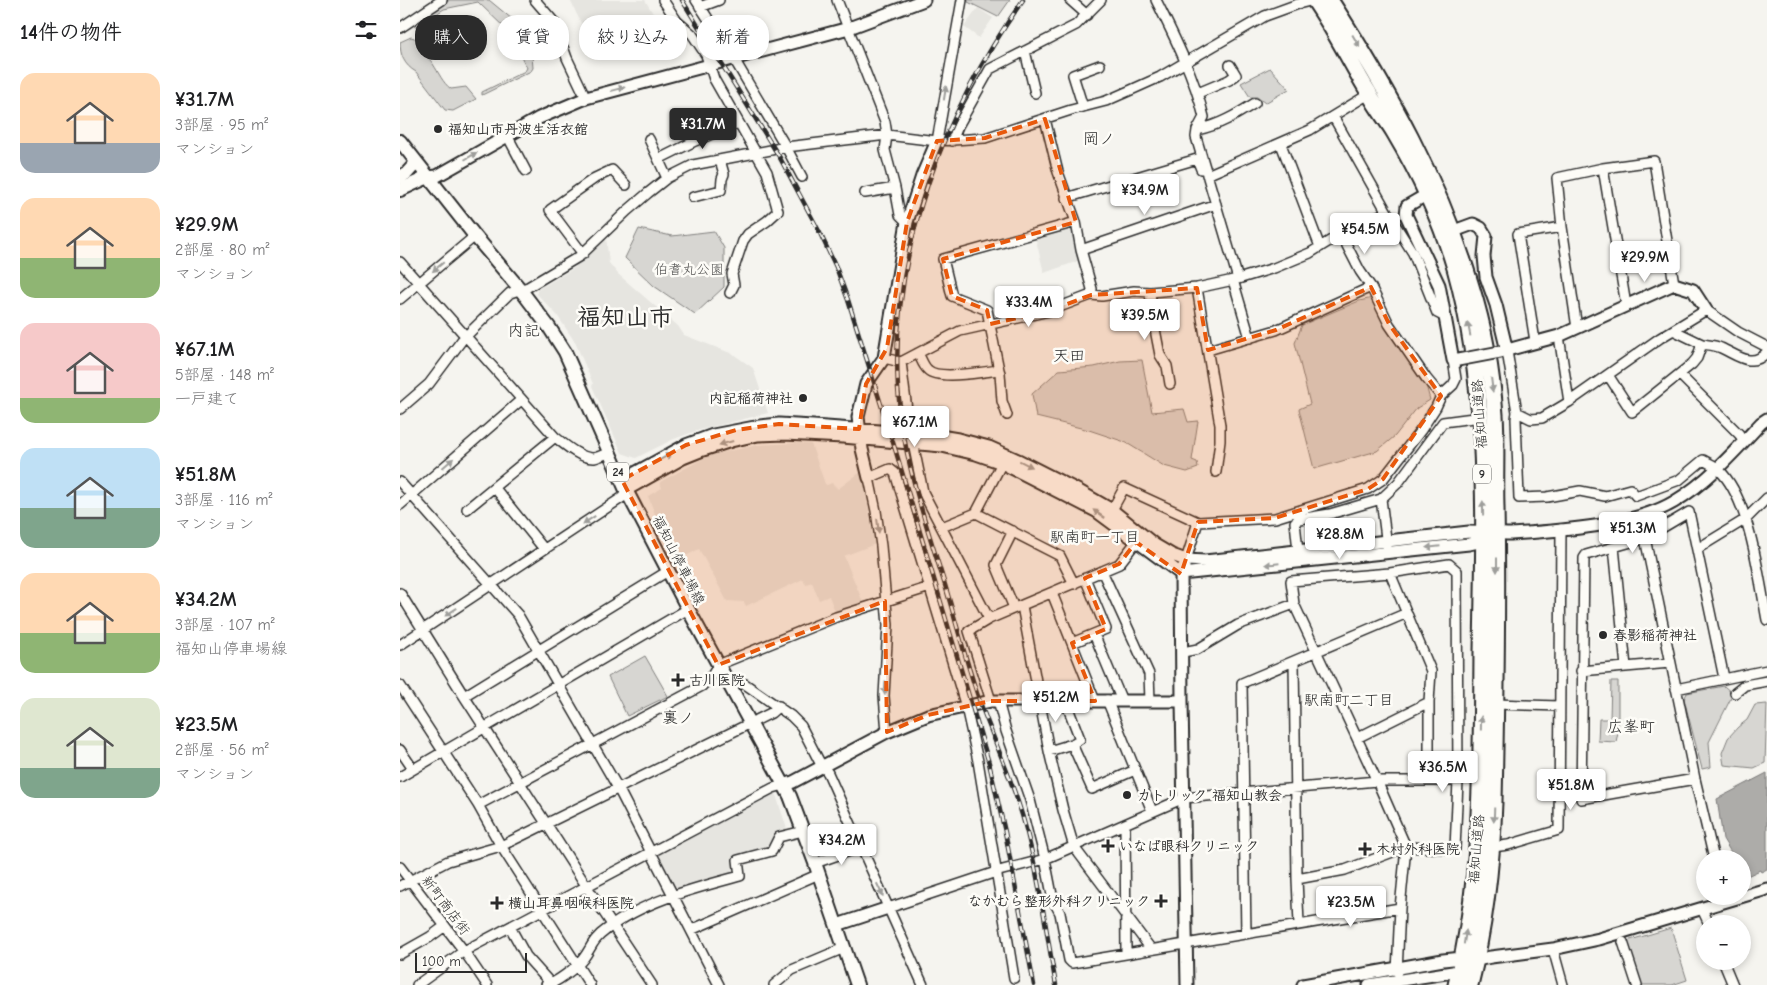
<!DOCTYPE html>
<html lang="ja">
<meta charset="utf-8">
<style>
:root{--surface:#fff;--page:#f6f6f6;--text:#202124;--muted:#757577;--accent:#2b2b2b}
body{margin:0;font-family:"Comic Neue","Klee One",sans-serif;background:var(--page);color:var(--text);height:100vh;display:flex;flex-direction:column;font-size:19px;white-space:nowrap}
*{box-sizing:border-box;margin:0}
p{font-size:16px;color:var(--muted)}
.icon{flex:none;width:28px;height:28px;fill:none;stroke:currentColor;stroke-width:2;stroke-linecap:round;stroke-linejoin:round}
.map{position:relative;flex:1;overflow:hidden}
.side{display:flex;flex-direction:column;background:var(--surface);width:400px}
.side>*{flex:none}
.hud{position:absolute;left:15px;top:15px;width:475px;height:45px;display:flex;gap:10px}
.fabs{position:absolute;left:1296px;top:850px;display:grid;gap:10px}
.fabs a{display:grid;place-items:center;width:55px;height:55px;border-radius:50%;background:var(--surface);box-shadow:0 2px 8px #0003;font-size:25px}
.scale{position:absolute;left:15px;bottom:12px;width:112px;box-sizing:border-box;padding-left:5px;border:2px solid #2b2b2b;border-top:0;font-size:14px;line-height:18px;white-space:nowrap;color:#2b2b2b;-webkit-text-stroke:4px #fdfcf7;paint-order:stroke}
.price{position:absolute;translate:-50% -42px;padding:0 11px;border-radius:5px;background:#fff;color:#222;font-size:16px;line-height:32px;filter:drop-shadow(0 1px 2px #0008)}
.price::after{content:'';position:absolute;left:50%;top:30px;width:15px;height:11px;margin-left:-8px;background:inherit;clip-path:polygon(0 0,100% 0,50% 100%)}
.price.active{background:var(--accent);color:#fff}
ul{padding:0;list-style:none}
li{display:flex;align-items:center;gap:15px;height:125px;padding:0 20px}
li span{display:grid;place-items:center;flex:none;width:140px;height:100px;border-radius:15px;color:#555}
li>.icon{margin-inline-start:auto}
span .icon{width:60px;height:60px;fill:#fffc;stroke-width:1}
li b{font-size:21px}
h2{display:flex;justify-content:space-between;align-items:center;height:60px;padding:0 20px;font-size:21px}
.pill{padding:0 18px;border-radius:20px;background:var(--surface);box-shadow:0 2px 8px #0003;font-size:18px;line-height:45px}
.pill.active{background:var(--accent);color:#fff}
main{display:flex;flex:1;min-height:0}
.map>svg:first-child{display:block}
</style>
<main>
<section class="side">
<h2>14件の物件<svg class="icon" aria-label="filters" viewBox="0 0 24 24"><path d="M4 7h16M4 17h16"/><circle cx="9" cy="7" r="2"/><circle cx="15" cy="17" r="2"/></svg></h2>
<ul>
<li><span style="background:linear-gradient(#ffd9b3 70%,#9aa5b1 0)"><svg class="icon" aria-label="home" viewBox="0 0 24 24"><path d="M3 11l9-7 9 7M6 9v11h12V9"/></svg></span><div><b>¥31.7M</b><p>3部屋 · 95 m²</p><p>マンション</p></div></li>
<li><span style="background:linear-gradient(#ffd9b3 60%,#8fb573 0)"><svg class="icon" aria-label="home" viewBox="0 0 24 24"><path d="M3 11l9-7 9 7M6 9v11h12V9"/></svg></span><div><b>¥29.9M</b><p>2部屋 · 80 m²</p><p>マンション</p></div></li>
<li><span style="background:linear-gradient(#f6c9c9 75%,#8fb573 0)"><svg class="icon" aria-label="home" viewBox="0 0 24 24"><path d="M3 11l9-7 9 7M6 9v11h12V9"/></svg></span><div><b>¥67.1M</b><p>5部屋 · 148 m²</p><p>一戸建て</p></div></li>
<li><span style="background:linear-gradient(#bfe0f5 60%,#7fa58c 0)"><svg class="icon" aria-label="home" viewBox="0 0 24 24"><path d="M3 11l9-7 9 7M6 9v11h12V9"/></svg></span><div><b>¥51.8M</b><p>3部屋 · 116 m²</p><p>マンション</p></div></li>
<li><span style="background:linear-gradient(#ffd9b3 60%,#8fb573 0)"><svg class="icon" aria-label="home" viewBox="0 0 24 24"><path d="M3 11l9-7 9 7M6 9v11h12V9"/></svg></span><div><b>¥34.2M</b><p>3部屋 · 107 m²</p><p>福知山停車場線</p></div></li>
<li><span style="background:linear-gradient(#dfe7d0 70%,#7fa58c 0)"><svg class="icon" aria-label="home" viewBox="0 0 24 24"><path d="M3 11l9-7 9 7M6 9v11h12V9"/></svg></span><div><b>¥23.5M</b><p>2部屋 · 56 m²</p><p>マンション</p></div></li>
</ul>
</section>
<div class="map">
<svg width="1367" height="985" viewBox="0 0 1367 985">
<rect width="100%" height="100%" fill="#f5f4ef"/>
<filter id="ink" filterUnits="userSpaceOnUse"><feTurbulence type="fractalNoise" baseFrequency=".02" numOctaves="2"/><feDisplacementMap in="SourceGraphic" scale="10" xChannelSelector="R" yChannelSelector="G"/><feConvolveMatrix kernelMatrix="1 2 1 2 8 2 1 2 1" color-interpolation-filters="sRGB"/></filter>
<g filter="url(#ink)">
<path fill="#e6e5e0" d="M170 0H245L255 17 231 31 192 46Z
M578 8 593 18 579 38 564 27Z
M674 226 681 260 644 273 635 236Z
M206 237 209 263 218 274 278 326 284 335 333 354 353 368 368 413 296 431 274 439 236 458 222 453 192 386 193 384 175 342 157 315 137 294V290L176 267 175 265 183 261Z
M394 443 411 444 425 484 427 485 432 483 438 489 462 471 475 544 444 556 464 605 436 614 429 596 419 600 412 582 406 584 403 579 346 606 344 602 327 601 299 549 282 558 279 553H277L274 549 269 550 248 496 262 488 260 482 310 455 358 445Z
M375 792 388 832 373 847 337 859 339 875 276 894 258 858 259 853Z"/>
<path fill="#d7d6d2" stroke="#81807e" d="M50 0H89L124 29 131 43 133 68 131 71 82 95V92L125 71 127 68 108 31 78 2 44 9 16 27 14 26V23L39 5Z
M568 0H610L598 17 568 2Z
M11 37C21 39 20 48 25 55 27 58 31 60 33 64 39 73 42 82 51 89L66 87 76 99 53 111 45 110 16 72C4 65 0 55 0 42Z
M870 68 889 89 865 103 857 97H850L841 83Z
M239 229 272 236 314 231 324 248V287L295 314 254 286 225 258Z
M973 298 989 330 1026 385 1030 400 1017 408 995 436 977 451 914 469 899 409 910 404 895 343 902 325 959 301Z
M742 360 752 412 784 409 788 422 798 421 792 460 797 462 798 468 787 472 764 466 725 442 689 430 636 417 632 394 659 370 694 367 720 361Z
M245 656 268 696 227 716 208 677Z
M1211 681H1218V732L1216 742 1198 741 1199 719H1210Z
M1324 686 1333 694 1309 742 1311 767 1302 769 1284 699 1287 693Z
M1367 704 1365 763 1354 768 1324 765 1322 753 1328 738 1338 727 1347 720 1355 705Z
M1271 928 1287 980 1272 985H1242L1227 941Z"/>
<path fill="#adaca9" stroke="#797877" d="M1367 773V869L1361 872 1360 870 1345 877 1343 872 1342 859H1335L1323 839 1317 799Z"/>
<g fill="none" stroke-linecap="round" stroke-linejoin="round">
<g stroke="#2b2b2b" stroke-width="12">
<path id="street" d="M135 0 154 22 167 58 186 98
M263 0 277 21 292 34 306 55 314 79 367 172 378 211 367 221 348 234 343 241 332 274 334 285 330 293
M296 0 334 59 386 147 402 177
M437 0 485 122 487 135 485 150 495 188 500 215 507 222
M670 0 687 15
M756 0C775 38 794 76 804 117L797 130 796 137 838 279
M300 7 319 0
M0 28 42 0
M625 51 635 93
M798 93 829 80 836 75 830 65
M683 107 673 75 700 65
M933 116 987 212 1013 253 1037 313 1045 317
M645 119 658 172 676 222 681 250 692 289 691 295
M797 130C820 125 836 115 855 103
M107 135 126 171
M249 139 267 178
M537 141 562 0
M552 141 558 126 590 69 676 25 701 0
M881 144 920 247
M259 159 295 141 338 123
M1203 168 1226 305
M807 175 910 130 969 94
M465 193 495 188
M293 197 321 190 322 179 324 174 320 160
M666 198 797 159 801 169
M941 234 960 271 971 287 989 324 1026 378 1041 396
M681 250 816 204
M183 254 150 210 195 178 212 170 226 185
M0 262 155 437C165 445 181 459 194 458 199 457 205 454 210 452
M833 280 850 338
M797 288 820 425V441L816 472
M750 292 753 319 760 355 767 366 770 384
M0 299 75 236
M1177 328 1162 227 1157 178 1203 168 1254 161 1274 284
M1159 336 1169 402
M1135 341 1118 234 1162 227
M1302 344C1308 345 1315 345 1321 348 1337 355 1352 369 1367 352
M808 350 876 330 971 287
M1107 351 1117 412 1116 419 1119 498 1147 497 1180 491 1205 496 1230 489 1236 496 1279 480 1303 460C1308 463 1315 465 1319 470 1350 499 1359 578 1367 620
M518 353C521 358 523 366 528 370 538 380 584 372 599 370L587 310 552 296 543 259 676 222
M484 358 501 362 560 331 649 311 691 295 702 296 734 291 750 292 797 288 838 279 874 268 910 253 941 234 987 212
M501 362 510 434
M599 370 600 373 602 401 607 415
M1208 375 1232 412 1292 364 1297 358 1302 344 1273 330
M1280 375 1339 434 1344 441
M0 409 29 384 62 340 110 293 128 287 180 256 227 211 248 193 267 178 293 165 386 147 487 135 537 141 585 138 671 110 706 101 731 90 760 77 865 16 898 4 914 0
M1117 412 1131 419 1142 418 1169 402 1260 338 1306 310 1338 332 1367 347
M513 443 523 492 589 619
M0 482 118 615 218 788 319 985
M94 487 144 549
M0 505 121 400
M67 509 155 437
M712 510 724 488 798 522 875 518 968 489 983 479 1021 430 1036 407 1041 396 1053 385 1056 379 1053 360
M576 513 660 556 674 584
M542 527 576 513 604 459
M613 531 596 565 614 608
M1245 538 1295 779 1314 859
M987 546 981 499 998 483 1043 422 1081 417
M1214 547 1226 667
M1297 549 1346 519 1367 498
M898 551 895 522 899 519 930 514 981 499
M786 560 798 522
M702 571 749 674 750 701
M990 573 1031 671 1029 702V780
M0 593 64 696 187 887 252 985
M652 593 695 701
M622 606 649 751 663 810 674 847 751 949
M694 634 722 701
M672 643 706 629 685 578
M0 645 217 501 223 497 226 490
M783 652 798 649 838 625 894 604
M894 661 897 879 899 924
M1181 671 1270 663
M0 685 78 805 101 846 190 985
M329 685 338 682 345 684 391 716 401 726 419 761 428 773 523 985
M1276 689 1367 670
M1335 693 1345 685 1367 681
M64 696 268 571
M665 700 680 739 672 744
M707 700 752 811
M591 701 569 631 589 619 719 564 736 542
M598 701 606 731 630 800 645 859 653 900 660 913 669 960 672 963 1000 908
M1096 704 1159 706
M487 732 484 696 488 625 481 546 476 511 469 478 490 469 495 473 566 707 578 761 614 978
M957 738 1029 702
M0 750 13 769
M649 751 672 744 692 789 735 770
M0 777 288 609
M1295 779 1181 799 1184 558 1186 555 1245 538 1289 512 1324 678
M78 805 302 686 313 674 318 665 436 617 530 587
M725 824 726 953
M1093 847 1108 845 1159 830 1161 529
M415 863 461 847
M0 867 64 951 87 985
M897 879 945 870 1006 847 1055 849 1058 781 1057 571 1049 564 990 573 891 581 894 604 977 781 1006 847 1000 908 997 972
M0 886 48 861 101 846 371 713 379 706
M488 908 599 871 645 859 784 798 977 781H1058
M1302 909 1309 924
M110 927 126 956 152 985
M291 930 419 874
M846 934 842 683 1007 613
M1223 942 1237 985
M1153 949 1163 985
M0 954 30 937 45 926
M1323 961 1333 985
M17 985 64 951 373 788 384 785
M146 985C155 984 177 967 183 959 192 947 192 940 206 930 243 901 296 888 340 876L338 860 372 851 379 837 403 831
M374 985 392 970 444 948"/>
</g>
<g stroke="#2b2b2b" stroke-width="15">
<path id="secondary" d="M28 177 37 176 139 118 186 98 449 28 524 0
M1026 195 1007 206 1006 215 1039 285 1053 360H1058
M1054 231 1073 224 1081 228 1086 236 1084 256 1086 277 1096 305 1107 351
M1100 352 1159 336 1274 284 1293 290 1306 310
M469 478 462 449 458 417 466 384 484 358 507 222 522 176 537 141
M222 480 286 445 313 435 360 426 379 424 413 426 534 435 558 439 589 447 618 460 679 491 712 510 755 545 772 555 786 560 805 561 1069 532C1083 532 1097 534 1111 534 1158 531 1234 526 1274 502 1308 482 1335 451 1361 423L1367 419
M226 490 283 458 303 450 331 441 358 435 385 434 443 437 542 446 576 454 602 463 696 511 781 574 1069 544 1083 541 1090 538
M784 566 781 574 782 701 787 985
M384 785 393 782 487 732 528 715 591 701H782
M437 925 488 908
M903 985 1043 960 1062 958 1069 959
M969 985 1059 971 1076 960 1091 957 1153 949 1199 939 1367 889"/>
</g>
<g stroke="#2b2b2b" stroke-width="16">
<path id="primary" d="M0 141 75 236 120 289 149 327 165 352 226 490 288 609 390 796 415 863 457 985
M0 177 7 173 16 163
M0 190 28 177"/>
</g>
<g stroke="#2b2b2b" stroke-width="19">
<path id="highway" d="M914 0C935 30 950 62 969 93 976 106 986 119 994 132 1019 174 1041 221 1055 268 1090 393 1084 524 1082 652 1081 763 1083 877 1056 985
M930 0C988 90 1041 184 1071 286 1084 327 1092 372 1095 415 1097 445 1095 477 1096 507 1098 606 1096 704 1094 802 1092 863 1085 926 1070 985"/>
</g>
<use href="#street" stroke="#fdfcf7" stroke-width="9"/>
<use href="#secondary" stroke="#fdfcf7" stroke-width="11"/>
<use href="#primary" stroke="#fdfcf7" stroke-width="12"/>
<use href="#highway" stroke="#fdfcf7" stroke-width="15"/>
<g stroke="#2b2b2b" stroke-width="4.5">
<path id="rail" d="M282 0 380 158 419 231 436 267 448 300 496 452 589 763 605 832 634 985
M623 0C544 112 490 250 498 388 502 456 525 521 545 585 557 625 567 666 581 705 593 737 607 769 618 802 637 859 645 926 656 985"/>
</g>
<use href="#rail" stroke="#fdfcf7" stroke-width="2.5" stroke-dasharray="8" stroke-linecap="butt"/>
<g stroke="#2b2b2b" stroke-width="15" stroke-linecap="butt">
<path id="secondary-bridge" d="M1058 360 1100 352"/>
</g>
<use href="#secondary-bridge" stroke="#fdfcf7" stroke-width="11"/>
</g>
<defs><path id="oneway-solid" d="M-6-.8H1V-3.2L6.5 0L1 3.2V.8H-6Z" transform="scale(1.25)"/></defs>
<g fill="#9e9e9b">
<use href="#oneway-solid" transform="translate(956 41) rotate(60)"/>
<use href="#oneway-solid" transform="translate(218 89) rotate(-15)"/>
<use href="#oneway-solid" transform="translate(545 93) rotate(-81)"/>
<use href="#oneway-solid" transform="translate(71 156) rotate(-30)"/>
<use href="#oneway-solid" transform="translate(38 267) rotate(140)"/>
<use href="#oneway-solid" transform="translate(1069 329) rotate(-101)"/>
<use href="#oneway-solid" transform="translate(1092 385) rotate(83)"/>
<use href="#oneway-solid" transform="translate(326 443) rotate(164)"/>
<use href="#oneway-solid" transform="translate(265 457) rotate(-29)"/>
<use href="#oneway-solid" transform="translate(48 463) rotate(-41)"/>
<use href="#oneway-solid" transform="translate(626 464) rotate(26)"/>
<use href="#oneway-solid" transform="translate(1083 508) rotate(-91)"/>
<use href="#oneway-solid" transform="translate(699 514) rotate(-145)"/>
<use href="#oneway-solid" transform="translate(189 520) rotate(147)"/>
<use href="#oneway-solid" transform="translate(478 526) rotate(83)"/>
<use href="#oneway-solid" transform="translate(1033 547) rotate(174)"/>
<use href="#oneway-solid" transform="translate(872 564) rotate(174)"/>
<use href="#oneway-solid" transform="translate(1097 565) rotate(90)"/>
<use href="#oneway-solid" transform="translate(51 612) rotate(146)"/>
<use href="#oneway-solid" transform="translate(485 688) rotate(93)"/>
<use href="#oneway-solid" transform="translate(1081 723) rotate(-89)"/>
<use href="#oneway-solid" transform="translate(1094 815) rotate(92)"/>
<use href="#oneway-solid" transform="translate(480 890) rotate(65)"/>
<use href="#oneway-solid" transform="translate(1065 937) rotate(-81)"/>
</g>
</g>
<path fill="#e8590c" fill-opacity="0.2" stroke="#e8590c" stroke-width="4" stroke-dasharray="10 6" stroke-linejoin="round" d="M645 119 676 222 543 259 552 296 587 310 590 324 649 311 691 295 797 288 808 350 876 330 971 287 989 324 1041 396 983 479 968 489 875 518 798 522 781 574 736 542 719 564 685 578 706 629 672 643 695 701H591L528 715 487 732 485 601 318 665 222 480 286 445 336 430 379 424 459 429 466 384 487 348 507 222 537 141 585 138Z"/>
<g fill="#2b2b2b" stroke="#fdfcf7" stroke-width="2">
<circle cx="38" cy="129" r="5"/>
<circle cx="403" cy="398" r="5"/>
<circle cx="1203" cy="635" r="5"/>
<path d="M275.5 672.5h5v5h5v5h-5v5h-5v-5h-5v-5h5z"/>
<circle cx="727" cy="795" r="5"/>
<path d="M705.5 838.5h5v5h5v5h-5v5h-5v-5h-5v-5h5z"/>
<path d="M962.5 841.5h5v5h5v5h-5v5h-5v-5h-5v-5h5z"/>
<path d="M758.5 893.5h5v5h5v5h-5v5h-5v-5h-5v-5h5z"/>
<path d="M94.5 895.5h5v5h5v5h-5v5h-5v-5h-5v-5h5z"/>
</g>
<g text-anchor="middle" stroke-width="5" stroke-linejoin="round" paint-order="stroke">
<g fill="#fdfcf7" stroke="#6a6a68" stroke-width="1">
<rect x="207" y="462.5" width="22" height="19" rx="4"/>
<rect x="1073" y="464.5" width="18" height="19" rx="4"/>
</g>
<g font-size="12" font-weight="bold" fill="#2b2b2b">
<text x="218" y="476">24</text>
<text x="1082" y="478">9</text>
</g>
<g font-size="14" font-weight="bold" fill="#2b2b2b" stroke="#fdfcf7" text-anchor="start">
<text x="48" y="134">福知山市丹波生活衣館</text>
<text x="393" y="403" text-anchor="end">内記稲荷神社</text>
<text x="1213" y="640">春影稲荷神社</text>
<text x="289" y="685">古川医院</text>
<text x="737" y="800">カトリック 福知山教会</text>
<text x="719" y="851">いなば眼科クリニック</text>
<text x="976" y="854">木村外科医院</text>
<text x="750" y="906" text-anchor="end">なかむら整形外科クリニック</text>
<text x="108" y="908">横山耳鼻咽喉科医院</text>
</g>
<g font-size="14" fill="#565655" stroke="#fdfcf7">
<text x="289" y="274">伯耆丸公園</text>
</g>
<g font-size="14" fill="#2b2b2b" stroke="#fdfcf7">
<text transform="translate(1079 414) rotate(-94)" y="5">福知山道路</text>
<text transform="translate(279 560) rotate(63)" y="5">福知山停車場線</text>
<text transform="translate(1076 849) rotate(-85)" y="5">福知山道路</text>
<text transform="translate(46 905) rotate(53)" y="5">新町商店街</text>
</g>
<g font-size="15" fill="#2b2b2b" stroke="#fdfcf7">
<text x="695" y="542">駅南町一丁目</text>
<text x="949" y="705">駅南町二丁目</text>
</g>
<g font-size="16" fill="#2b2b2b" stroke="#fdfcf7">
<text x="699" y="144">岡ノ</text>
<text x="124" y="336">内記</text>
<text x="669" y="361">天田</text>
<text x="278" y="723">裏ノ</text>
<text x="1231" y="732">広峯町</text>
</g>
<g font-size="24" font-weight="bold" fill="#2b2b2b" stroke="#fdfcf7">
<text x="225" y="325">福知山市</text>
</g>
</g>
</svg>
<div class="fabs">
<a>+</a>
<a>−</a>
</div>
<div class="scale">100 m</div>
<b class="price active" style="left:303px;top:150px">¥31.7M</b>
<b class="price" style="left:745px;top:216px">¥34.9M</b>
<b class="price" style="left:965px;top:255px">¥54.5M</b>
<b class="price" style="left:1245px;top:283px">¥29.9M</b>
<b class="price" style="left:629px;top:328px">¥33.4M</b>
<b class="price" style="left:745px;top:341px">¥39.5M</b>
<b class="price" style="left:515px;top:448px">¥67.1M</b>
<b class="price" style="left:1233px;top:554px">¥51.3M</b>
<b class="price" style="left:940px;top:560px">¥28.8M</b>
<b class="price" style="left:656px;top:723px">¥51.2M</b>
<b class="price" style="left:1043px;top:793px">¥36.5M</b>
<b class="price" style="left:1171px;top:811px">¥51.8M</b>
<b class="price" style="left:442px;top:866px">¥34.2M</b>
<b class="price" style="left:951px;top:928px">¥23.5M</b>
<div class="hud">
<a class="pill active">購入</a>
<a class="pill">賃貸</a>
<a class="pill">絞り込み</a>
<a class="pill">新着</a>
</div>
</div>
</main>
